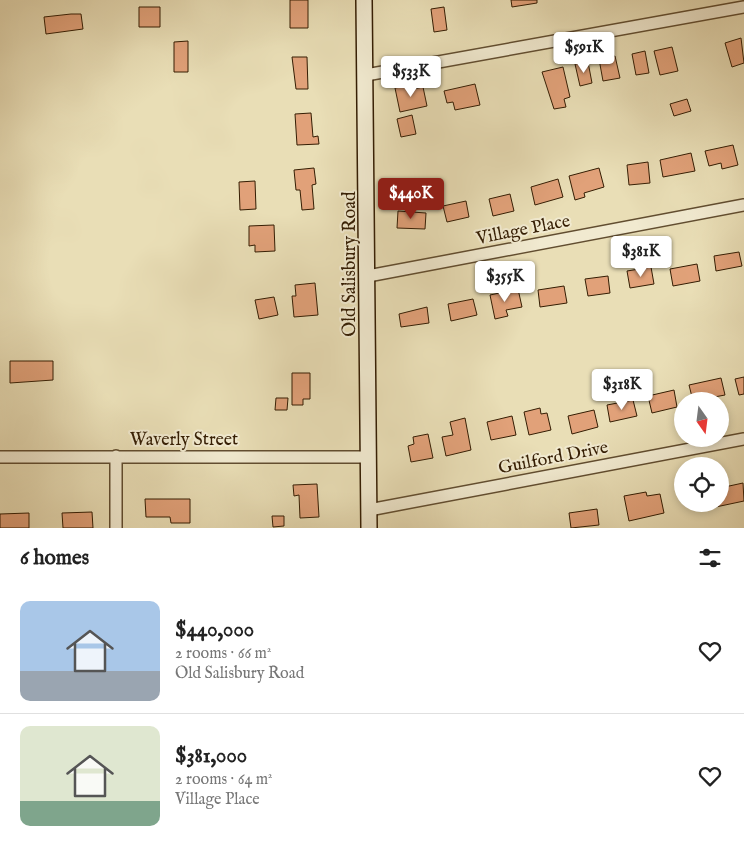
<!DOCTYPE html>
<meta charset="utf-8">
<style>
:root{--surface:#fff;--page:#f6f6f6;--text:#222;--muted:#767676;--line:#e0e0e0;--accent:#8f2418}
body{margin:0;font-family:"IM FELL English",serif;background:var(--page);color:var(--text);height:100vh;display:flex;flex-direction:column;font-size:19px;white-space:nowrap}
*{box-sizing:border-box;margin:0}
p{font-size:16px;color:var(--muted)}
.icon{flex:none;width:28px;height:28px;fill:none;stroke:currentColor;stroke-width:2;stroke-linecap:round;stroke-linejoin:round}
.map{position:relative;height:528px;overflow:hidden}
.details{display:flex;flex-direction:column;background:var(--surface);flex:1}
.details>*{flex:none}
.needle{width:32px;rotate:166deg}
.controls{position:absolute;left:674px;top:392px;display:grid;gap:10px}
.controls a{display:grid;place-items:center;width:55px;height:55px;border-radius:50%;background:var(--surface);box-shadow:0 2px 8px #0003;font-size:25px}
.price{position:absolute;translate:-50% -42px;padding:0 11px;border-radius:5px;background:#fff;color:#222;font-size:16px;line-height:32px;filter:drop-shadow(0 1px 2px #0008)}
.price::after{content:'';position:absolute;left:50%;top:30px;width:15px;height:11px;margin-left:-8px;background:inherit;clip-path:polygon(0 0,100% 0,50% 100%)}
.price.current{background:var(--accent);color:#fff}
ul{padding:0;list-style:none}
li{display:flex;align-items:center;gap:15px;height:125px;padding:0 20px}
li+li{border-top:1px solid var(--line)}
li span{display:grid;place-items:center;flex:none;width:140px;height:100px;border-radius:10px;color:#555}
li>.icon{margin-inline-start:auto}
span .icon{width:60px;height:60px;fill:#fffc;stroke-width:1}
li b{font-size:21px}
h2{display:flex;justify-content:space-between;align-items:center;height:60px;padding:0 20px;font-size:21px}
.map>svg:first-child{display:block}
</style>
<div class="map">
<svg width="744" height="528" viewBox="0 0 744 528">
<rect width="100%" height="100%" fill="#e9deb6"/>
<filter id="stains"><feTurbulence type="fractalNoise" baseFrequency=".004" numOctaves="4"/><feColorMatrix values="0 0 0 0 .2 0 0 0 0 .09 0 0 0 0 .02 0 0 0 .5 -.17"/></filter>
<radialGradient id="worn" r=".72"><stop offset=".6" stop-color="#630" stop-opacity="0"/><stop offset="1" stop-color="#630" stop-opacity=".3"/></radialGradient>
<path fill="#e1a179" stroke="#341d03" d="M290 0H308V28H290Z
M511 0H537V3L512 7Z
M139 7H160V27H139Z
M444 7 447 30 434 32 431 9Z
M71 14H81L83 29 46 34 44 17Z
M741 38 744 63 732 67 725 43Z
M188 41V72H174V42Z
M672 47 678 71 660 75 654 51Z
M645 51 649 73 636 75 632 54Z
M615 56 620 78 603 81 599 59Z
M292 57H307L308 89H296Z
M588 62 592 83 580 86 575 64Z
M563 67 570 97 564 99 566 107 554 109 542 72Z
M475 84 480 105 455 110 453 102 447 103 444 91Z
M407 86 408 90 423 87 427 106 400 112 395 88Z
M687 99 691 111 674 116 670 104Z
M311 113 313 137 318 136 319 144 297 145 295 114Z
M412 115 416 134 401 137 397 119Z
M733 145 738 165 722 169 721 163 709 166 705 151Z
M691 153 695 171 663 177 660 160Z
M648 162 650 183 629 185 627 165Z
M314 168 316 184 312 185 314 209 302 210 300 190H296L294 170Z
M599 168 604 187 584 193 585 197 575 200 569 176Z
M558 179 563 197 535 205 531 187Z
M255 181 256 209 240 210 239 182Z
M510 194 514 211 493 216 489 199Z
M466 201 469 217 447 222 443 206Z
M398 211 426 213 425 229 397 228Z
M274 225 275 251 255 252V245L249 246V226Z
M739 252 742 266 716 271 714 256Z
M697 264 700 281 673 286 670 269Z
M651 267 654 284 630 288 627 271Z
M608 276 610 293 588 296 585 279Z
M315 283 318 315 294 317 292 296H296L295 285Z
M564 286 567 303 540 307 538 290Z
M518 289 522 307 506 310 508 316 495 319 490 295Z
M274 297 278 315 259 319 255 300Z
M473 299 477 315 451 321 448 304Z
M427 307 429 323 401 327 399 314Z
M10 361H53V380L10 383Z
M292 373H310V399H303V405H292Z
M744 377V394L739 395 735 379Z
M721 378 725 395 693 401 689 385Z
M674 390 677 407 652 413 648 396Z
M276 398H288L287 410H275Z
M633 400 637 416 610 422 607 405Z
M540 408 541 414 547 413 551 430 529 435 524 412Z
M594 410 598 427 572 434 568 416Z
M512 416 516 435 491 440 487 422Z
M465 418 471 450 446 456 442 437 453 435 450 422Z
M428 434 433 458 411 462 408 446 414 444 413 437Z
M743 483 744 501 711 508 710 504H720V488Z
M317 484 319 517 300 518 299 495 294 496 293 485Z
M646 492 647 496 660 494 664 513 629 521 624 496Z
M145 499H190V523H171L170 517H146Z
M597 509 599 525 571 528 569 513Z
M92 512 93 528H63L62 513Z
M29 513V528H0V514Z
M272 516H284V526L273 527Z"/>
<g fill="none" stroke-linecap="round" stroke-linejoin="round">
<g stroke="#614d30" stroke-width="14">
<path id="minor" d="M366 75 744 7
M368 276 744 205
M116 456V528
M0 457H368
M369 510 744 439"/>
</g>
<g stroke="#341d03" stroke-width="18">
<path id="secondary" d="M364 0 369 528"/>
</g>
<use href="#minor" stroke="#f1ead0" stroke-width="11"/>
<use href="#secondary" stroke="#f1ead0" stroke-width="15"/>
</g>
<g text-anchor="middle" stroke-width="4" stroke-linejoin="round" paint-order="stroke">
<g font-size="18" fill="#341d03" stroke="#f1ead0">
<text transform="translate(523 229) rotate(-11)" y="6">Village Place</text>
<text transform="translate(349 264) rotate(-90)" y="6">Old Salisbury Road</text>
<text x="184" y="445">Waverly Street</text>
<text transform="translate(553 457) rotate(-11)" y="6">Guilford Drive</text>
</g>
</g>
<rect width="100%" height="100%" filter="url(#stains)"/>
<rect width="100%" height="100%" fill="url(#worn)"/>
</svg>
<div class="controls">
<a><svg class="needle" viewBox="-14 -14 28 28"><path d="M0-13l5 13h-10z" fill="#e53935"/><path d="M0 13l5-13h-10z" fill="#767676"/></svg></a>
<a><svg class="icon" aria-label="locate" viewBox="0 0 24 24"><circle cx="12" cy="12" r="6"/><path d="M12 2v4M12 18v4M2 12h4M18 12h4"/></svg></a>
</div>
<b class="price" style="left:584px;top:74px">$591K</b>
<b class="price" style="left:411px;top:98px">$533K</b>
<b class="price current" style="left:411px;top:220px">$440K</b>
<b class="price" style="left:641px;top:278px">$381K</b>
<b class="price" style="left:505px;top:303px">$355K</b>
<b class="price" style="left:622px;top:411px">$318K</b>
</div>
<section class="details">
<h2>6 homes<svg class="icon" aria-label="filters" viewBox="0 0 24 24"><path d="M4 7h16M4 17h16"/><circle cx="9" cy="7" r="2"/><circle cx="15" cy="17" r="2"/></svg></h2>
<ul>
<li><span style="background:linear-gradient(#a9c7e8 70%,#9aa5b1 0)"><svg class="icon" aria-label="home" viewBox="0 0 24 24"><path d="M3 11l9-7 9 7M6 9v11h12V9"/></svg></span><div><b>$440,000</b><p>2 rooms · 66 m²</p><p>Old Salisbury Road</p></div><svg class="icon" aria-label="heart" viewBox="0 0 24 24"><path d="M12 20l-8-8c-3-5 5-10 8-4 3-6 11-1 8 4z"/></svg></li>
<li><span style="background:linear-gradient(#dfe7d0 75%,#7fa58c 0)"><svg class="icon" aria-label="home" viewBox="0 0 24 24"><path d="M3 11l9-7 9 7M6 9v11h12V9"/></svg></span><div><b>$381,000</b><p>2 rooms · 64 m²</p><p>Village Place</p></div><svg class="icon" aria-label="heart" viewBox="0 0 24 24"><path d="M12 20l-8-8c-3-5 5-10 8-4 3-6 11-1 8 4z"/></svg></li>
</ul>
</section>
